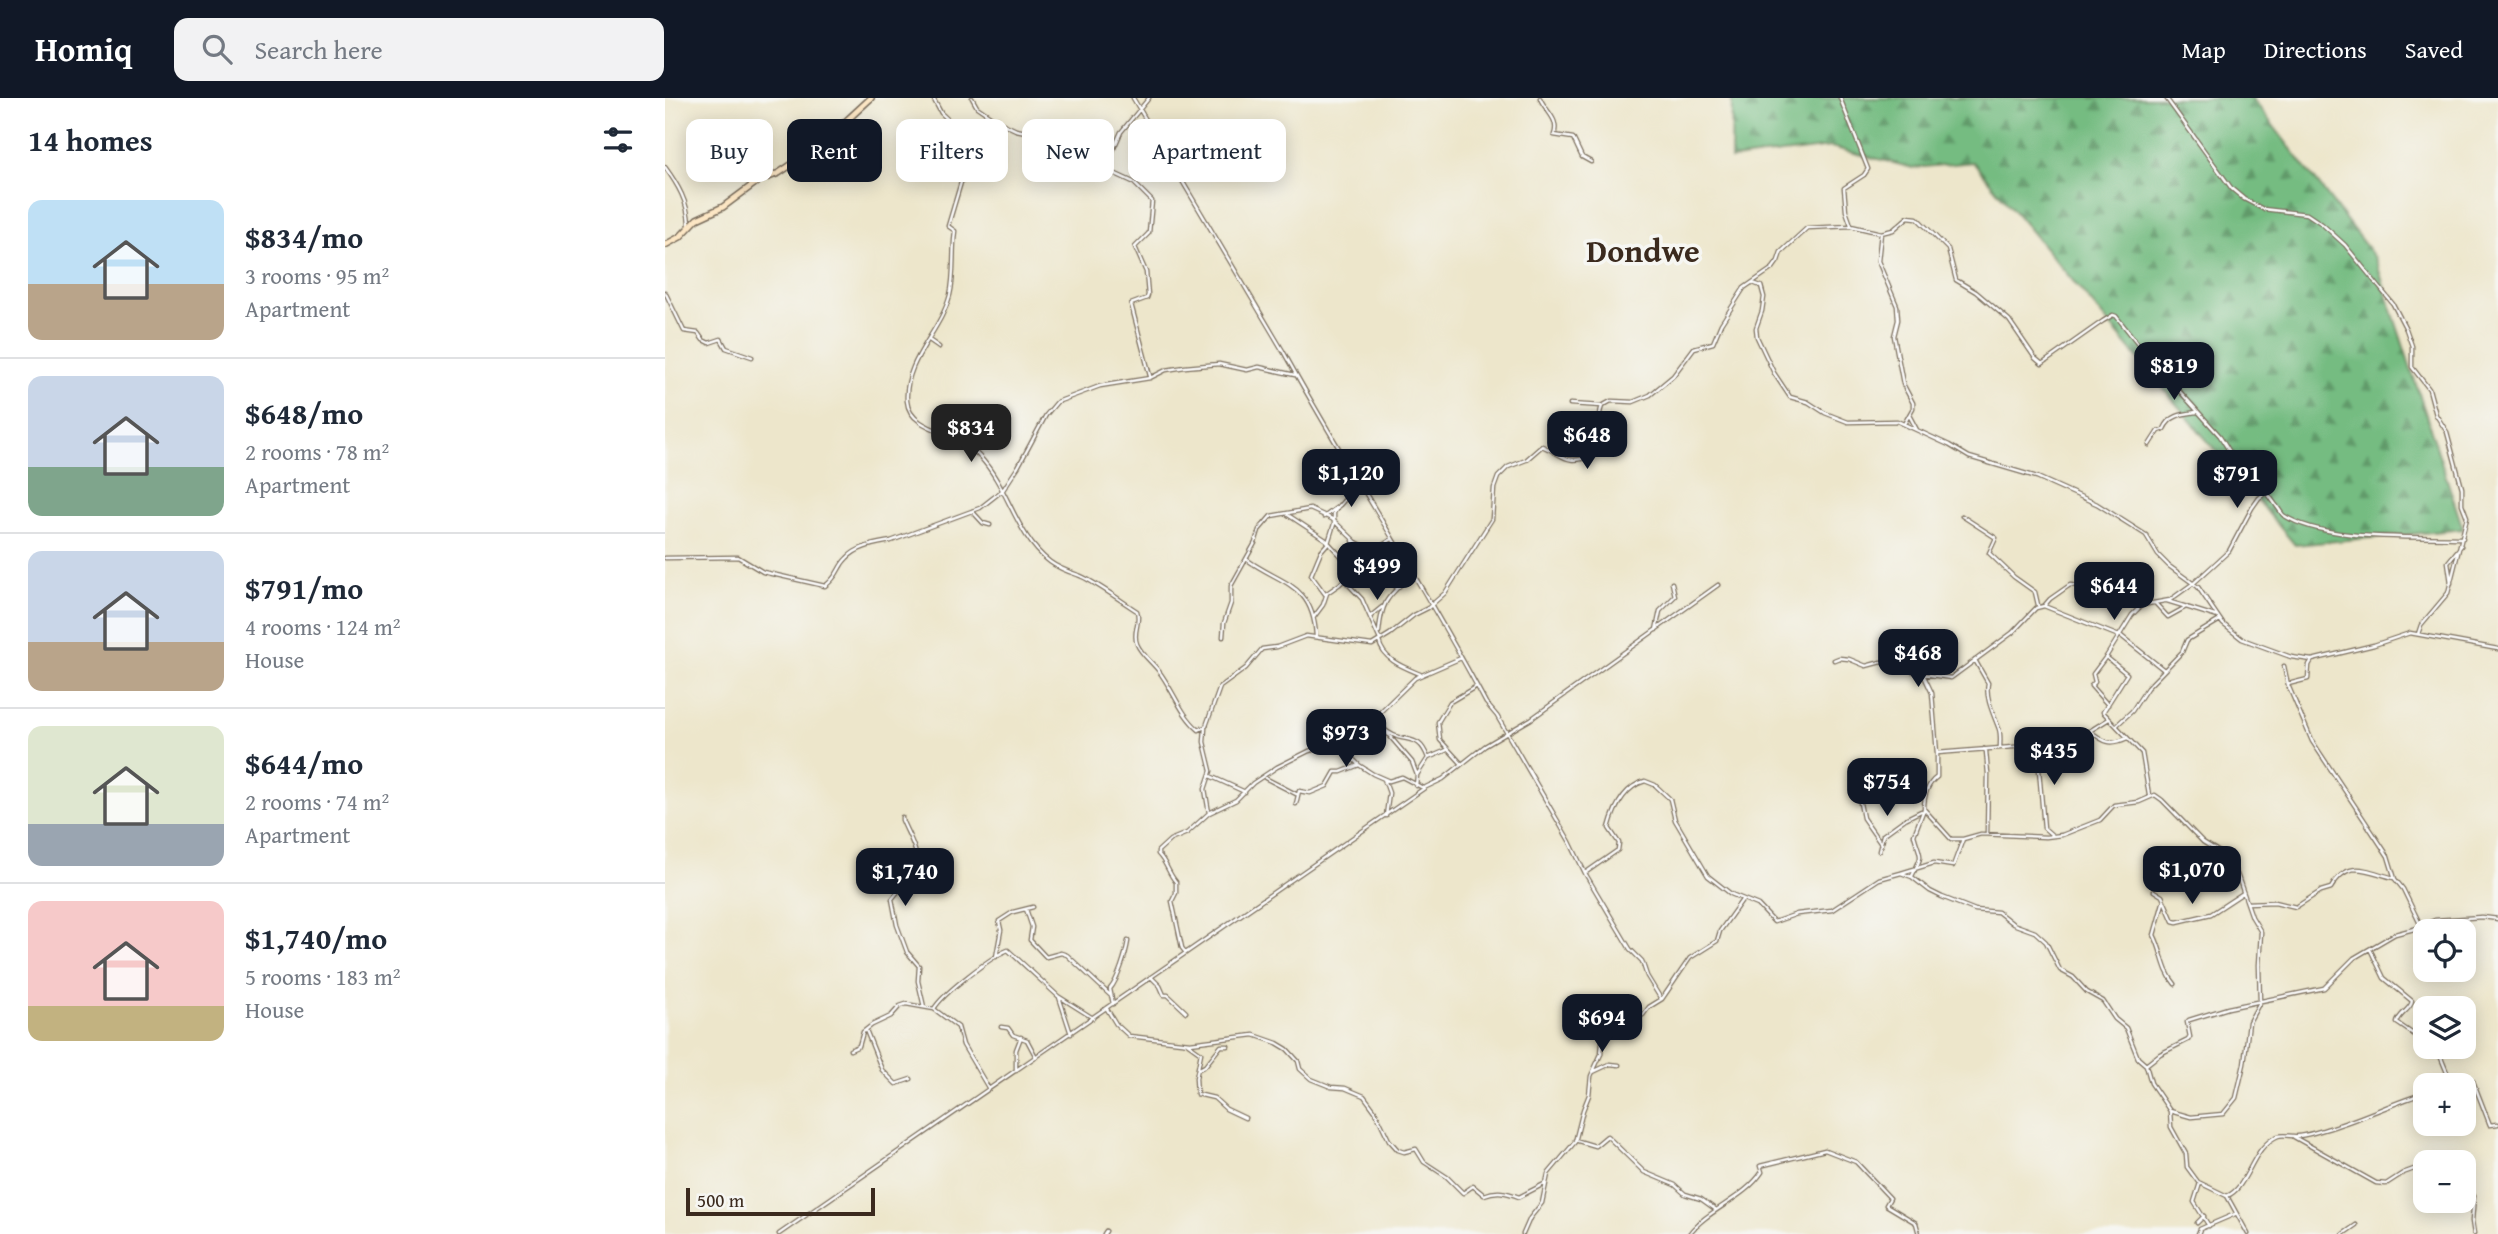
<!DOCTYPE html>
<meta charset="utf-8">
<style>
:root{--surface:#fff;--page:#f2f2f3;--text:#1f2937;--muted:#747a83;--line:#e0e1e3;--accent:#111827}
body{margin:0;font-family:"Gentium Book Plus",serif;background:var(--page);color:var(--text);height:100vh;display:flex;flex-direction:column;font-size:26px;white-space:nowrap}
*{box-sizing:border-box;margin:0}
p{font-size:23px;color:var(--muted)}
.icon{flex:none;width:38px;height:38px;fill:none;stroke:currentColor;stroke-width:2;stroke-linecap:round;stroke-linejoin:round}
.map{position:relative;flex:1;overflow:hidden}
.panel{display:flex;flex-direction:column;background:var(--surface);width:665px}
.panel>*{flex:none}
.top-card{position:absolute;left:21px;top:21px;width:665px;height:63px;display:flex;gap:14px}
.buttons{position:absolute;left:1748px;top:821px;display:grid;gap:14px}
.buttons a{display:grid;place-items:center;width:63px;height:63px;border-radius:14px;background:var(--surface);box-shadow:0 4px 18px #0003;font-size:35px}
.scale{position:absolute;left:21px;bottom:18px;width:189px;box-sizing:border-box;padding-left:7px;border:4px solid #3b2a1e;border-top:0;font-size:19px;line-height:24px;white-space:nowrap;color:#3b2a1e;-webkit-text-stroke:5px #f6f6f2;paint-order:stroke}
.price{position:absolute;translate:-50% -60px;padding:0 16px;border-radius:14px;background:var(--accent);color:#fff;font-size:23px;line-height:46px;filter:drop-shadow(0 2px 4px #0008)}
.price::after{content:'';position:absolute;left:50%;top:42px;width:21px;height:16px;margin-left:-10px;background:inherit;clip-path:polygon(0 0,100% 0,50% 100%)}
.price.on{background:#222;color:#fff}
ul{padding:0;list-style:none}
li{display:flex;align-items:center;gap:21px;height:175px;padding:0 28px}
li+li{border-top:2px solid var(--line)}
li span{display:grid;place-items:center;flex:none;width:196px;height:140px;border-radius:14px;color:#555}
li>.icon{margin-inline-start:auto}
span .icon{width:84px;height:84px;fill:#fffc;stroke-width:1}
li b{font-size:30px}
h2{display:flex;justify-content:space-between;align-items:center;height:84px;padding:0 28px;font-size:30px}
.pill{padding:0 24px;border-radius:14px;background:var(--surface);box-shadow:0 4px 18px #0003;font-size:24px;line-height:63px}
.pill.on{background:var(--accent);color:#fff}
header{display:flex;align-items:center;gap:42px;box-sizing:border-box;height:98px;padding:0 35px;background:var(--accent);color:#fff}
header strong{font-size:33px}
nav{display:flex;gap:38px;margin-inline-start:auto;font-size:24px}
.search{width:490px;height:63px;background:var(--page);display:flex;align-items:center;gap:18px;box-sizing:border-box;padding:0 24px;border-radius:14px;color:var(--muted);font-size:26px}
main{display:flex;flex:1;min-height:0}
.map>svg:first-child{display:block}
</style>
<header>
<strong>Homiq</strong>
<div class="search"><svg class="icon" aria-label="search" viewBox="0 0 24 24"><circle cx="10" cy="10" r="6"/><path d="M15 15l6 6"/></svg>Search here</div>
<nav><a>Map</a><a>Directions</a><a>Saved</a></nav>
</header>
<main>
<section class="panel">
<h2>14 homes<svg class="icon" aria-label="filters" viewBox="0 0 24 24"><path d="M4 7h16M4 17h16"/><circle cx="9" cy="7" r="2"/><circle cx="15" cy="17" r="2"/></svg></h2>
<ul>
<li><span style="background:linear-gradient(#bfe0f5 60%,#b9a48a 0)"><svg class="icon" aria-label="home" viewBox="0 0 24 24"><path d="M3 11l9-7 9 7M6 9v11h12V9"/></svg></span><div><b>$834/mo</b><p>3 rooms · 95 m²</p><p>Apartment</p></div></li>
<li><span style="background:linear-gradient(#c9d6e8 65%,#7fa58c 0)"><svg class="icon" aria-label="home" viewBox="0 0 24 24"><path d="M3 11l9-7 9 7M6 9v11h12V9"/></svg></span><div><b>$648/mo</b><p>2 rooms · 78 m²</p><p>Apartment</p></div></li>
<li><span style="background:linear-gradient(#c9d6e8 65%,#b9a48a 0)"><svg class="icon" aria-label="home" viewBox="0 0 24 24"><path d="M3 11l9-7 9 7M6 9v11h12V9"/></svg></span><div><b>$791/mo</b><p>4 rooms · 124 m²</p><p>House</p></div></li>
<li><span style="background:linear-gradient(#dfe7d0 70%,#9aa5b1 0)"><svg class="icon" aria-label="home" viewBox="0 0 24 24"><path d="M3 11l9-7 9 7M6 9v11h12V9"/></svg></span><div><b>$644/mo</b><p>2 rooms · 74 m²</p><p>Apartment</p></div></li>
<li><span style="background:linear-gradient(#f6c9c9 75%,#c2b280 0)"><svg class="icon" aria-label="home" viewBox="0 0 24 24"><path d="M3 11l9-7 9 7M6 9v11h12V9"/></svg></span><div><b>$1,740/mo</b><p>5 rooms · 183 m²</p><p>House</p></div></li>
</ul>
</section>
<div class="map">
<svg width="1833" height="1136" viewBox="0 0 1833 1136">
<defs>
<pattern id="forest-firs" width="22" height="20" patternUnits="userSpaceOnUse" patternTransform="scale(1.75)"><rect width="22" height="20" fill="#74bc81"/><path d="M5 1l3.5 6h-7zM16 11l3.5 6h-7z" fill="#609969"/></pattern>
</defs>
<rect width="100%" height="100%" fill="#f6f6f2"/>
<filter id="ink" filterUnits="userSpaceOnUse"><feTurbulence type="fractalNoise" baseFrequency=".0143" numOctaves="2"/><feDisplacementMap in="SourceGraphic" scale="14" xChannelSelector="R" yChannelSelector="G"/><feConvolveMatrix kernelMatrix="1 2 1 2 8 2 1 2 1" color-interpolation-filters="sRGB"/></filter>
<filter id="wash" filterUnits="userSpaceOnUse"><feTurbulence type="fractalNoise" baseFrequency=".00686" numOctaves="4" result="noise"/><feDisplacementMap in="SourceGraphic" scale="28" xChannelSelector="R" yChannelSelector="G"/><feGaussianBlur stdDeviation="1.57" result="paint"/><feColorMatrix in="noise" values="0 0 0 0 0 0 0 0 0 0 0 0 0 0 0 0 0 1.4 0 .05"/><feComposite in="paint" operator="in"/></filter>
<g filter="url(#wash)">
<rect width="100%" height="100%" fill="#ede6cb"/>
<path fill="url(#forest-firs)" stroke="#587350" stroke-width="2" d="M1067 0H1587L1710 160 1798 431 1630 447 1308 64 1248 70 1166 49 1066 61Z"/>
</g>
<g filter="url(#ink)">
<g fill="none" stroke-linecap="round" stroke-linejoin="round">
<g stroke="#796c5b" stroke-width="5">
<path id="street" d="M268 0 276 15 292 30 276 65 297 81 283 128 290 133C287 154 290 177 285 197 275 235 239 262 242 303 244 329 281 333 299 344 305 348 310 354 315 359 344 390 350 437 385 464 393 470 404 474 413 477 424 480 461 506 472 513 476 525 467 534 472 546 476 556 486 563 493 572 508 591 515 616 534 632L541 628 555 589 581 570 597 551 612 549 641 538 707 547 725 536 749 517 763 510 780 495 827 421 829 390 833 379 843 369 861 362 877 348C901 358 899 367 928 358 939 339 930 326 937 308L946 303 968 304 985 297 1008 278 1029 250 1048 245 1056 226 1079 190 1108 170 1113 163 1116 154 1142 130 1186 128 1216 135 1228 132 1243 119 1252 120 1283 151 1291 182 1311 194 1344 222 1370 260 1377 266 1438 223 1448 217 1451 218 1482 257 1555 338 1568 359 1598 389 1618 417C1659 444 1748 438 1798 440
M307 0 312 9 334 24 351 32 376 37 439 71
M468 0 618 253C683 371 758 485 821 605L832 618 905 744 920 775 965 851 977 863 982 878 996 901
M484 0 456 34 440 71 468 84 487 103 484 135 470 149 481 174 483 197 482 200 466 206 485 278
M875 0C880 13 895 21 889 37L908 40 917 59 926 64
M1175 0 1203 71 1199 77 1179 90 1181 113 1186 127
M1501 0 1567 91 1579 101 1598 111 1642 116 1657 126 1680 147 1728 206 1741 231 1747 248V269L1764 291 1771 317 1782 334 1797 390V406L1802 419 1783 495 1756 527 1753 536
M0 69C13 87 23 104 24 126
M1216 135 1213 163 1232 208 1233 222 1229 238 1238 286 1248 305V310L1239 326
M1088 185 1096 188 1099 199 1097 213 1091 230 1092 239 1109 275 1125 299 1143 304 1160 315 1183 324 1232 323 1284 347 1304 359 1372 379 1432 406 1481 437 1493 457 1504 468 1533 489 1558 526 1577 541 1626 559 1647 562 1709 547 1745 535 1833 551
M0 194 19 233 33 235 38 242 44 245 56 241 61 250 87 259
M264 242 274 249
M905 306 937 308
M1244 317 1252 332
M1484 347 1493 333 1499 331C1505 317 1518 316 1532 314
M307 413 318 425 325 427
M623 417 661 442 689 472
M1297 418 1331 440 1324 455 1349 479 1370 494 1373 507
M659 419 675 407 693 386
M0 460 73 459 98 474 160 488C175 477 172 469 182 460 193 448 211 446 226 443L315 410 338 392 353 369 381 317 392 304 435 288 485 280 501 272 520 269 554 266 582 272 594 269 630 277
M581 461C617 487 648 485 651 538
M685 466 690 451 688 442
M680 483 697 501 715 542
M1786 485 1783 464 1796 448
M660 496 646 477 656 453 663 445 669 426V415L674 407
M1502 503 1522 509
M1490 505 1503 519 1521 509 1553 519
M1477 507 1467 517 1441 559 1462 576 1438 614 1477 655 1484 697
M1379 508 1454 538
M706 518 717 509
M649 519 658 507 662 495 675 486 705 455 727 441
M991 532 995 513 1010 498 1007 485
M714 534C717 499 725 498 748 475
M1455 537 1499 572
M558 539 559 525 566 505V488L590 445 594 432 606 418 645 411 667 421 691 444 701 449 704 456
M714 543C718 562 738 569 755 576
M1440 560 1428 576 1430 584 1426 588 1443 607
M1169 562 1174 560 1184 561 1201 568 1216 564 1258 576 1286 580 1347 535 1371 510 1379 508 1385 501 1405 487 1435 490 1477 507 1505 502 1530 484 1564 453 1587 410 1594 400 1602 394
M1310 562 1323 585C1320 600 1329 617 1334 631 1336 637 1335 644 1335 650
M1619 568 1623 587 1647 643 1723 758 1730 781 1738 791 1756 828
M1258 576 1267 595 1272 655V679C1262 686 1259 699 1259 711L1286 741H1298L1316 736 1381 739 1397 737 1435 722 1449 707 1474 704 1490 697 1497 702 1538 744 1556 755 1566 766 1572 776 1587 819 1596 834 1594 867 1595 904 1584 924 1579 966 1571 1000 1558 1016 1526 1019 1505 1013
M1623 586 1643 581 1644 567 1647 562
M709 623C716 629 723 636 733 639 749 643 756 641 763 660L782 652
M1452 627 1467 613 1482 590 1517 554 1522 542 1555 522
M540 630 539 644 546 673 540 691 544 715
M1425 633C1439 644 1445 648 1462 640
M722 635 747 664 752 677
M672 645 694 667 708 676 724 683 737 679 758 690
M1372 648 1379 730 1388 738
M1319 651 1321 653 1323 676 1322 736
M1272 655 1398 645 1423 634 1444 621
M796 665 775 642 773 624 785 604 812 588
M545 678 580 694
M600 680 633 697
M719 681 724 695 721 718
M751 688 752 677 763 660
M1195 705 1198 720 1216 746
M631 706 634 693 645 695 662 688 670 674H676L694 667
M237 719V722C248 748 257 754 247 784L236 790 227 801 232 827 242 854 254 868 253 883 259 909
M1214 753 1218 737 1240 721 1256 713
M920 775 953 752 954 745 944 730C949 711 959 689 980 683L990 687 1005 701 1010 722 1043 778 1066 796 1093 807 1109 824 1132 816 1167 812 1214 781 1236 775 1247 779 1265 793 1277 799 1310 812 1333 814 1348 826 1370 834 1381 844 1395 872 1408 879 1422 894 1438 903 1450 921 1461 930 1473 960 1481 967 1486 985 1505 1013 1506 1029 1521 1056 1522 1069 1533 1084 1562 1098 1583 1136
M1236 775 1269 765 1288 768 1298 741
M1247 778C1259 754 1256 762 1249 737L1259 711
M1489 793 1497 798 1508 823 1512 824 1546 816 1578 795
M1498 805 1489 837C1498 854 1497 871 1510 886
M1582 805 1610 804 1631 809 1656 793 1666 790C1683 760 1701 773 1729 780
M361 811 367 829 365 842 381 859 396 855 402 857 446 898
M1705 851 1719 880 1747 903C1746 912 1734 915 1732 925L1760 944
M521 855 517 850 507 803 511 795V784C503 775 502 765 493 756V753L505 742 522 735 544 715 571 702 588 685 612 669 644 653 672 645 706 623 750 580 796 560
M331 859 336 832 334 823 348 814 368 809
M487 880 495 888 499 897H503L521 914
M394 899 406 936
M448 906 445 891C453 882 461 856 463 843
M269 911C277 896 327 858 343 852L393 898 428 920
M442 911 451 926 464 938 525 945 589 937 612 945 622 951 633 963 635 971 646 981 666 989 680 990 699 998 710 1013 724 1042 733 1052 739 1054 751 1051 759 1064 782 1079 798 1095 808 1088 819 1097C832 1092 841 1094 854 1099L881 1085
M336 929 343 930 348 937 362 942 371 959
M201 932 217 972 231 986 246 981
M522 945 536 955 531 980 532 996 549 1000 561 1011 580 1020
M1766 948 1774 955 1783 977 1794 982 1808 983 1825 1027 1833 1026
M185 952 194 948 198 934 207 927 226 918 235 908 241 906 269 911 293 929 298 947 324 991
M1481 967 1495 956 1523 942 1525 939 1522 924 1524 922 1563 910 1659 890 1689 860 1730 836 1749 831 1770 822 1817 819 1833 821
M534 971 540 968 556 948H563
M351 973V952L356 939
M928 974 945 966 954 967
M1786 987 1794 982
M1629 1039 1711 1085 1721 1086 1738 1075 1760 1067
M910 1042 930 1048 942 1038 979 1074 1010 1087 1020 1096 1036 1101 1050 1111
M1768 1064H1770
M1535 1085 1529 1104 1544 1128
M1799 1088 1809 1098 1807 1123 1809 1136
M1562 1098C1584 1089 1586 1049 1613 1038 1619 1036 1627 1039 1634 1038 1644 1037 1655 1033 1665 1030 1698 1020 1728 1005 1760 995
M1532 1125 1539 1118
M114 1136 761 689 778 681 820 648 866 621 1053 487
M439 1136 441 1133
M858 1136 865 1120 877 1105 883 1076 910 1044 918 1012 924 997 926 978 936 956 937 944 954 924 978 917 984 909 997 901 1025 860 1052 843 1055 833 1077 802
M1024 1136C1043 1111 1079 1101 1097 1074L1095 1068 1160 1052 1191 1064 1225 1100 1221 1107 1251 1125 1254 1136
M1533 1136 1535 1131 1570 1116
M1678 1136 1691 1127"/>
</g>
<g stroke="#796c5b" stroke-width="8">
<path id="secondary" d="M0 147 15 139 32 121 58 109 93 83 114 75 154 48 206 0"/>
</g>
<use href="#street" stroke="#fff" stroke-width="2.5"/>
<use href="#secondary" stroke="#fce6c4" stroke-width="5"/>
</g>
</g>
<g text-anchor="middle" stroke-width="7" stroke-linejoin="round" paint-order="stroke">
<g font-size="32" font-weight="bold" fill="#3b2a1e" stroke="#f6f6f2">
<text x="978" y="164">Dondwe</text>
</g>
</g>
</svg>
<div class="buttons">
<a><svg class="icon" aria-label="locate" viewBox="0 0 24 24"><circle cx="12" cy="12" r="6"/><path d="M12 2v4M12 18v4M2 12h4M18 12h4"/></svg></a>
<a><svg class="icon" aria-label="layers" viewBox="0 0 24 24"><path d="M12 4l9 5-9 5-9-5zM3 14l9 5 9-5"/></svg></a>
<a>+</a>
<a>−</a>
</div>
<div class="scale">500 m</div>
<b class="price" style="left:1509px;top:304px">$819</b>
<b class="price on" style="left:306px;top:366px">$834</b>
<b class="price" style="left:922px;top:373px">$648</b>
<b class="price" style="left:686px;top:411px">$1,120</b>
<b class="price" style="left:1572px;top:412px">$791</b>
<b class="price" style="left:712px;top:504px">$499</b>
<b class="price" style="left:1449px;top:524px">$644</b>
<b class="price" style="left:1253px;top:591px">$468</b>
<b class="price" style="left:681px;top:671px">$973</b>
<b class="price" style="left:1389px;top:689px">$435</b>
<b class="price" style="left:1222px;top:720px">$754</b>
<b class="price" style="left:1527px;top:808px">$1,070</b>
<b class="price" style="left:240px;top:810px">$1,740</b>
<b class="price" style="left:937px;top:956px">$694</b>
<div class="top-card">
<a class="pill">Buy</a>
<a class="pill on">Rent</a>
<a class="pill">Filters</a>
<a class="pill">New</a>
<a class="pill">Apartment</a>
</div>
</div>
</main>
